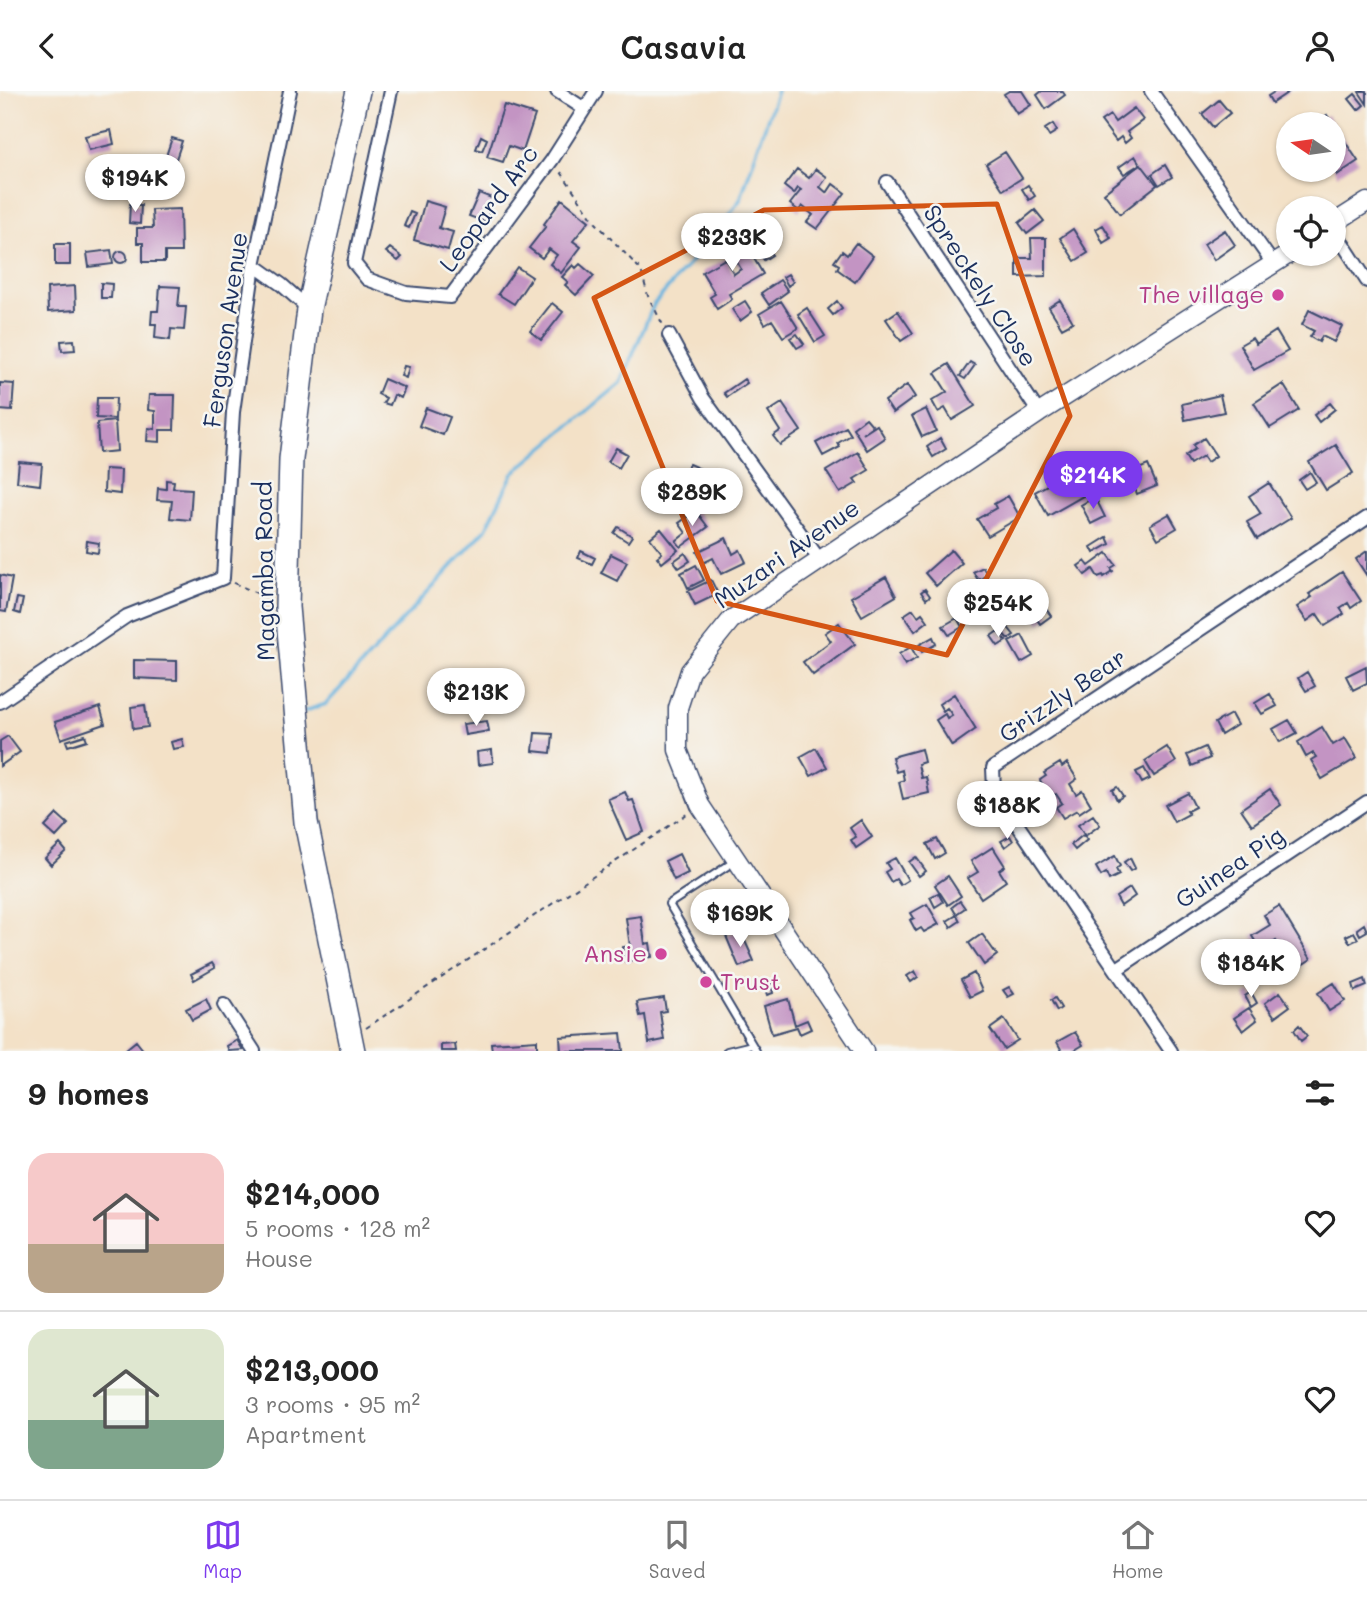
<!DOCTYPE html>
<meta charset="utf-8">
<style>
:root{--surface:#fff;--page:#f6f6f6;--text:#222;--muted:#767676;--line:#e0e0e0;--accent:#7c3aed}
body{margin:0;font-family:Mali,sans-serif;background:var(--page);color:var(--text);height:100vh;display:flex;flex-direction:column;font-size:26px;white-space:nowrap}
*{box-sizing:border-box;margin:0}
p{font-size:23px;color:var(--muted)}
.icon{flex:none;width:38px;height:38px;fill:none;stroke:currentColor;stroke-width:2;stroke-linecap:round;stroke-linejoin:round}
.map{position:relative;height:960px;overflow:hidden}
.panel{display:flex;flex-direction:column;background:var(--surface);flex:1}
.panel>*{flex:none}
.needle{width:46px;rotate:283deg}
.tools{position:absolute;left:1276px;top:21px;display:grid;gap:14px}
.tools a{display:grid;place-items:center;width:70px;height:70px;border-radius:50%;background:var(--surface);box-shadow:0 2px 5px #0004;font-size:35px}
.price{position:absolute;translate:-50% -60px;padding:0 16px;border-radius:24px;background:#fff;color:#222;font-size:23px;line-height:46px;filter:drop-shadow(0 2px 4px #0008)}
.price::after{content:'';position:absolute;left:50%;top:42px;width:21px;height:16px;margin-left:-10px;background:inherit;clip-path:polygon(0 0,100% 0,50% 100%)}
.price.current{background:var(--accent);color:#fff}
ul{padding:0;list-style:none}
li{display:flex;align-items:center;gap:21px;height:175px;padding:0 28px}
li+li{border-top:2px solid var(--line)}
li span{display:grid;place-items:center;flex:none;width:196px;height:140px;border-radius:21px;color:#555}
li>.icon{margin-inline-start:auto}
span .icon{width:84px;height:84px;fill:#fffc;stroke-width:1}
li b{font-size:30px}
h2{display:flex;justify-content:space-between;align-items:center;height:84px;padding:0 28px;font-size:30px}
header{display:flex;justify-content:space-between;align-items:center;height:91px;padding:0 28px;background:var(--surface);font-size:32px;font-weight:600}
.menu{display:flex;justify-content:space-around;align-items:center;height:98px;border-top:2px solid var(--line);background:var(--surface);font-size:19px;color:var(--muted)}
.menu a{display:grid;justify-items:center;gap:4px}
.menu .current{color:var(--accent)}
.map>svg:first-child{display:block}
</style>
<header><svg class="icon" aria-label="back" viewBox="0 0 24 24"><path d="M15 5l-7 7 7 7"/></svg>Casavia<svg class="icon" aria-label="person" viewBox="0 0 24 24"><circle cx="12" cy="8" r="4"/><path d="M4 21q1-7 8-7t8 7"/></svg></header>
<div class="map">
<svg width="1367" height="960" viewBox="0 0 1367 960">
<rect width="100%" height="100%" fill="#f6f6f2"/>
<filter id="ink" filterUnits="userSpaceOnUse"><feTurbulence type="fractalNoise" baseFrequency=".0143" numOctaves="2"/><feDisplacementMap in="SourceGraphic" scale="14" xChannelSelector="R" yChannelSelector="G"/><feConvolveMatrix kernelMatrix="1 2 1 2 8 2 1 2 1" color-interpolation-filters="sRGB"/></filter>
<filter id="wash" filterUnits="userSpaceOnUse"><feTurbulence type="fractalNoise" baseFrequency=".00686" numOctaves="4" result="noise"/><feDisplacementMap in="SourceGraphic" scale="28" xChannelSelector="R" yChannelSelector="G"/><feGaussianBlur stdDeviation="1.57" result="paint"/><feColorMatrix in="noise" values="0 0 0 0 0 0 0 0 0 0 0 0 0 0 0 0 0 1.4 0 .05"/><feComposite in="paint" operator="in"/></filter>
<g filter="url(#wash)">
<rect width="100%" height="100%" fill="#f3e1c7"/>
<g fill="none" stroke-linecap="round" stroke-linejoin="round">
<path stroke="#65b3df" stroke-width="3.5" d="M305 620 326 613 486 438 513 382 621 292 654 213 712 147 740 109 777 0"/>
</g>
<g id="blocks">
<path fill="#c394c3" d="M1009 0H1022L1031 14 1017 23 1004 3Z
M1042 0H1062L1065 4 1046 18 1037 4Z
M1276 0H1290L1272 12 1268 5Z
M1361 0H1367V13L1359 1Z
M1355 3 1364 14 1358 19 1349 8Z
M1219 9 1230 22 1213 36 1202 23Z
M504 14 535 24 523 60 509 55 503 71 487 66Z
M1134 17 1143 29 1127 41 1131 47 1125 52 1121 46 1116 50 1101 30 1110 24 1115 31Z
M1327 24 1333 33H1314Z
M1053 33 1057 40 1049 45 1045 38Z
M1334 34 1358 70 1337 84 1334 78Z
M111 39 114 53 89 59 85 45Z
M481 45 487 48 482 60 476 58Z
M172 47 182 50 175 71 165 68Z
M1005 61 1022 87 1003 99 986 73Z
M1135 65 1140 73 1124 83 1119 76Z
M1141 73 1157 94 1120 123 1104 102Z
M1165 74 1172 86 1159 94 1152 83Z
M797 78 809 87 816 78 827 86 820 96 827 102 833 93 845 102 817 138 807 131 813 124 802 115 799 120 790 113 801 99 798 97 794 103 784 95Z
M1028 94 1035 105 1029 109 1022 98Z
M479 102 494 108 485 131 469 125Z
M562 108 589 130 573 150 581 156 561 182 550 173 557 164 549 158 542 167 529 157 546 135 544 133Z
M425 110 445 116 439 137 453 141 448 159 414 149Z
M130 113 141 114 140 133 129 132Z
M180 118 181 161H165V171H143V152H137V137H153L152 119Z
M1035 119 1044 130 1027 143 1019 132Z
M410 121 415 123 409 137 404 135Z
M1103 134 1111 147 1103 152 1096 138Z
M1073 138 1088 162 1075 170 1060 147Z
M1225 139 1235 154 1214 169 1204 153Z
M742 147 763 183 729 203 732 208 717 218 710 206 715 203 702 181 725 168 734 183 741 178 735 168 731 170 724 158Z
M1031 147H1046V185L1017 186V167H1032Z
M856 152 873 165 855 191 837 178 839 174 834 171 842 160 847 164Z
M55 153H70V174H55Z
M390 157 402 166 398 170 386 161Z
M767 157 772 164 764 169 759 161Z
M111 159 113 173 89 176 87 162Z
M115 166a6 6 0 1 1 12 0a6 6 0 1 1-12 0Z
M580 173 594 185 576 204 565 194 568 191 562 186 573 174 576 177Z
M517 176 532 186 514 213 498 203Z
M788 183 793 191 788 195 783 186Z
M780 189 788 200 769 214 761 202Z
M101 192 112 193 111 207H101Z
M75 195 76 219 48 221 47 197Z
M160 195 180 196 178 216H186L184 239 171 238 170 249 155 247 156 233H151L152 220H158Z
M1060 209 1073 231 1062 237 1049 216Z
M745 210 752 221 740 230 732 218Z
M781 210 798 237 783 246 772 229 765 233 759 223Z
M837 210 842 217 833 224 828 218Z
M552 212 563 221 541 249 530 240Z
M807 217 825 245 815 251 798 223Z
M1309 219 1342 235 1334 251 1322 245 1319 251 1310 246 1314 240 1302 234Z
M898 220 913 242 901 250 886 228Z
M1276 240 1288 260 1254 279 1240 254 1252 247 1256 253Z
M797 243 804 253 797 257 790 247Z
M74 249 75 259 62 260 61 250Z
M970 271 975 274 965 288 960 285Z
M949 273 975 315 952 329 945 317 938 321 932 310 947 301 935 282Z
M404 275 409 276 406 287 401 285Z
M384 288 405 297 401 307 394 304 390 314 383 312 386 307 378 303Z
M744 288 747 292 727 306 724 302Z
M0 292 14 293 12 320 0 319Z
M1283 293 1299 319 1270 337 1254 312Z
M907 294 915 306 893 322 885 310Z
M149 304H175L174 339H160V351L147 350 148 337 155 338V320L148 319Z
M1220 304 1224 321 1185 329 1182 313Z
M97 307H116L115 328 96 327Z
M782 312 801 340 780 354 773 345 780 340 768 321Z
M1330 312 1335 318 1319 331 1314 324Z
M426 317 450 326 443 344 419 335Z
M926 318 936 340 922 346 912 325Z
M866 327 873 335 863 343 877 334 885 347 867 359 853 337Z
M115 330 117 360 99 362 97 332Z
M846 336 851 344 838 352 840 356 823 365 816 352Z
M940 347 946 358 933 366 927 356Z
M1204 347 1216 365 1207 371 1203 365 1190 373 1185 365 1195 358 1193 354Z
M1336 354 1353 382 1326 399 1309 371Z
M616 357 627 363 619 377 608 371Z
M858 361 869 379 854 388 857 392 840 402 826 380Z
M19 371 42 373 40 394 17 391Z
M689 373 719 386 704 420 681 410 691 388 683 385Z
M1148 374 1157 395 1137 403 1129 382Z
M105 378 121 379 120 403 104 401Z
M1085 380 1095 398 1048 425 1035 401 1051 392 1054 398Z
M1310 381 1316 391 1305 398 1299 389Z
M166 389 174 390 173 397 192 398 190 429 170 427 172 410 157 409 158 397 166 398Z
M1269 392 1291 427 1257 448 1247 431 1261 423 1249 405Z
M1008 405 1020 426 988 445 977 428 996 417 994 413Z
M1095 406 1105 426 1091 433 1081 414Z
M696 420 708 436 681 456 676 450 686 442 679 432Z
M1169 423 1177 437 1158 448 1150 434Z
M618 436 632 445 628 451 614 442Z
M661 438 678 459 662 472 657 466 662 462 650 447Z
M1107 446 1110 453 1094 462 1091 456Z
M726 447 733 463 740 459 746 471 721 483 713 467 703 472 697 461Z
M87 450 99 452 98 462 86 460Z
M951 459 962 472 936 495 925 482Z
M581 460 595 467 592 473 578 467Z
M1367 460V485L1356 468Z
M685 462 690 470 679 477 674 470Z
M1107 462 1116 474 1111 477 1113 480 1104 486 1103 484 1098 486 1093 478 1085 484 1078 475 1085 470 1089 475Z
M611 463 627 471 617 490 601 482Z
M696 474 704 489 688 497 681 482Z
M983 476 987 484 978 489 973 481Z
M1342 481 1361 510 1351 517 1348 512 1340 517 1344 523 1325 535 1317 523 1307 530 1297 516 1312 506 1309 503Z
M0 484 12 487 6 521 0 520Z
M886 486 896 505 862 525 851 506Z
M711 489 718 503 695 514 688 500Z
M925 498 930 505 926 508 921 501Z
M17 507 23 508 20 523 14 521Z
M1042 512 1051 525 1040 533 1032 520Z
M913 518 918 525 922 522 928 530 915 540 904 524Z
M957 527 962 536 949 544 943 535Z
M839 532 855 553 813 584 803 571 831 550 825 542Z
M1006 534 1014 544 1008 548 1000 539Z
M998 540 1006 550 998 555 991 545Z
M1022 544 1033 565 1021 572 1009 551Z
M933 546 936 553 922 561 919 554Z
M911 556 917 567 905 574 899 563Z
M134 569 177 570V589L134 587Z
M1366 575 1367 592 1353 599 1346 585Z
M1307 581 1315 595 1306 600 1298 587Z
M954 603 976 638 952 655 936 629 945 623 947 627 952 624 947 617 943 620 939 613Z
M1270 603 1277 615 1262 623 1255 612Z
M145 614 148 636 133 638 131 616Z
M100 616 105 633 61 648 55 631Z
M1231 623 1237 634 1221 644 1215 632Z
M1289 629 1297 642 1280 651 1273 638Z
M487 630 489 640 465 644 463 633Z
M1322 636 1333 654 1345 647 1357 667 1322 688 1311 669 1316 666 1313 662 1306 666 1298 651Z
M535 642 553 643 551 662 533 660Z
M85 644 87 649 68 655 66 650Z
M8 645 20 661 0 675V650Z
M182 648 184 656 173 658 171 651Z
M1167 656 1176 671 1154 685 1145 670Z
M1205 656 1210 667 1192 675 1187 664Z
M816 657 827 676 811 685 800 666Z
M921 658 924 671 918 673 921 687 926 686 929 702 903 708 899 691 904 689 902 679 896 681 892 666Z
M492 659 493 672 478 674 477 661Z
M1060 672 1062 676 1067 672 1077 688 1070 693 1076 703 1082 699 1091 714 1079 722 1077 719 1063 727 1056 716 1062 712 1056 703 1050 706 1040 689 1046 685 1044 682Z
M1144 677 1150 688 1142 692 1136 681Z
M1117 696 1123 705 1117 709 1112 699Z
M1270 698 1281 714 1252 734 1241 718Z
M625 701 629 710 633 709 644 741 626 749 608 708Z
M1188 702 1195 716 1187 720 1189 723 1174 731 1165 714Z
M57 723 68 733 56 746 45 736Z
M1093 724 1100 734 1085 745 1078 734Z
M861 729 872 746 856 757 851 749 856 746 850 737Z
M1083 744 1087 749 1075 759 1071 754Z
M1010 745 1013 750 1005 756 1001 750Z
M937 748 945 762 935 768 927 753Z
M60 753 66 760 51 774 45 767Z
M993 756 1005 775 999 779 1006 790 981 807 968 787 978 781 971 770Z
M679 763 688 782 674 789 665 770Z
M1115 765 1120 775 1116 778 1119 784 1109 789 1106 782 1101 785 1096 776Z
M916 766 926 780 919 785 909 771Z
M895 767 908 789 900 794 896 788 891 791 885 781 890 778 886 772Z
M1130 767 1135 777 1130 780 1124 771Z
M948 785 961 805 948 814 935 794Z
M1130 797 1135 805 1121 815 1116 806Z
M938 802 943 811 935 816 930 806Z
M960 810 965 817 956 823 952 816Z
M927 813 939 833 924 841 921 837 916 840 910 829 914 827 911 822Z
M1279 815 1311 868 1294 879 1276 850 1261 860 1252 845 1270 834 1264 824Z
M957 824 960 830 951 836 947 830Z
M641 825 645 853 650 852 652 866 625 870 623 856 630 855 626 827Z
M1364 833 1367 840 1360 844 1357 838Z
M740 839 754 870 739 876 726 845Z
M1354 841 1358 848 1350 852 1346 845Z
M982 843 997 864 984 874 969 852Z
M212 872 215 877 194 889 191 883Z
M915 880 918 886 911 891 907 885Z
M974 882 982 900 970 906 961 889Z
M1365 888 1367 895 1355 900 1353 893Z
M771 892 773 902 767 904 764 894Z
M1334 892 1345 910 1329 920 1318 902Z
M1009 896 1014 903 1008 906 1003 899Z
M1251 901 1257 912 1251 916 1245 905Z
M1280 901 1290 915 1275 926 1265 912Z
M664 907 666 920 660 921 664 949 649 952 645 924 640 925 637 911Z
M1055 907 1061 917 1057 920 1051 909Z
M206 908 211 919 192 929 186 918Z
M788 908 795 934 807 929 811 938 800 943 797 936 772 943 764 915Z
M1249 917 1257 929 1243 940 1234 927Z
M1004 928 1018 949 1004 958 990 938Z
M1299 934 1307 945 1301 950 1294 939Z
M1075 941 1083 954 1073 960H1062L1057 951Z
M621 942 623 960H561L560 946Z
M237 949 243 959 229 960 227 955Z
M537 949V960H492L491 952Z
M136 950 144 960H128L126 958Z
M455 953 456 960H441V954Z"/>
</g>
</g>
<g filter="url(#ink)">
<use href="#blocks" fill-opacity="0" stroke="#3b4a6e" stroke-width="2"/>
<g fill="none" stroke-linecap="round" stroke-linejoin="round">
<g stroke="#3b4a6e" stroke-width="10">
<path id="lane" d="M735 770 669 813 756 960
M727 960 752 954"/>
</g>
<g stroke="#3b4a6e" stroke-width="16">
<path id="street" d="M391 0 354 172 367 188 406 202 450 206 552 69 596 0
M557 0 583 17
M1151 0 1274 174
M887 91 1039 322
M1334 139 1367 190
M254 174 282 194 309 218
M669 244 703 307 819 468
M0 611 127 525 223 487 233 321 254 174 290 0
M1117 878 1367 711
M224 914 254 960
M1171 960 994 699 993 677 1367 427"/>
</g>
<g stroke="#3b4a6e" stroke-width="21">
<path id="secondary" d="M1334 132 1367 111
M864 960 700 714 678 659V617L690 580 731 529 1039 322 1289 163"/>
</g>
<g stroke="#3b4a6e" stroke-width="26">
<path id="highway" d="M353 960 306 731 287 516 291 368 309 218 358 0"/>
</g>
<path stroke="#3b4a6e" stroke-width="2" stroke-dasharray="5 5" stroke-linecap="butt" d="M561 81 595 131 641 179 648 205 663 234
M234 492 270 508
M366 937 687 723"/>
<use href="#lane" stroke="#fff" stroke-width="6"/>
<use href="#street" stroke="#fff" stroke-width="12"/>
<use href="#secondary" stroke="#fff" stroke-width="18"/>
<use href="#highway" stroke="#fff" stroke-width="23"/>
</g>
</g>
<path fill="none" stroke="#d45514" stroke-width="5" stroke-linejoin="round" d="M997 113 1070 325 947 564 717 510 594 207 764 119Z"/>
<g fill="#d1479c" stroke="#f6f6f2" stroke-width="2.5">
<circle cx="1278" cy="204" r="7"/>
<circle cx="661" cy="863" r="7"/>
<circle cx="706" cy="891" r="7"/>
</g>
<g text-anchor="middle" stroke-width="5" stroke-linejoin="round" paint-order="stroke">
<g font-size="24" fill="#1b2f5e" stroke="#f6f6f2">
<text transform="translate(489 118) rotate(-54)" y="8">Leopard Arc</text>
<text transform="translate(980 195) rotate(57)" y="8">Spreckely Close</text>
<text transform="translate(226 239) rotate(-82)" y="8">Ferguson Avenue</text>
<text transform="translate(787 463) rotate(-35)" y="8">Muzari Avenue</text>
<text transform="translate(265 480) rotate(-91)" y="8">Magamba Road</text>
<text transform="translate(1063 605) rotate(-34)" y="8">Grizzly Bear</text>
<text transform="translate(1230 777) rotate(-34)" y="8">Guinea Pig</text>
</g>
<g font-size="24" fill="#b23c85" stroke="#f6f6f2" text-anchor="end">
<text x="1264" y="212">The village</text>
<text x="647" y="871">Ansie</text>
<text x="720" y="899" text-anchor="start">Trust</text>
</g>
</g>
</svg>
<div class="tools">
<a><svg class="needle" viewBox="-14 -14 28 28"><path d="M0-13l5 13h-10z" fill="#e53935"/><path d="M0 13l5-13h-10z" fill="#767676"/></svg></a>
<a><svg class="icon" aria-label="locate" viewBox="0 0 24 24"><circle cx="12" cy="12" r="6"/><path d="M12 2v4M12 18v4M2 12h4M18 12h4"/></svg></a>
</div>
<b class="price" style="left:135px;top:123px">$194K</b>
<b class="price" style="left:732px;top:182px">$233K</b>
<b class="price current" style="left:1093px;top:420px">$214K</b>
<b class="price" style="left:692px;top:437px">$289K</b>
<b class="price" style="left:998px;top:548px">$254K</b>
<b class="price" style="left:476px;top:637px">$213K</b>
<b class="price" style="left:1007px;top:750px">$188K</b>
<b class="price" style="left:740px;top:858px">$169K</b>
<b class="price" style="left:1251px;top:908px">$184K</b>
</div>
<section class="panel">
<h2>9 homes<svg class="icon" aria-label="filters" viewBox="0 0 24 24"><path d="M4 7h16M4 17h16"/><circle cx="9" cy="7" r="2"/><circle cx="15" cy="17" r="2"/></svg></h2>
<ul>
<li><span style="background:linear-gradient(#f6c9c9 65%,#b9a48a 0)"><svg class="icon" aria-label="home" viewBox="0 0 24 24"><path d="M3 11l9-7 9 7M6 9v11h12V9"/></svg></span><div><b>$214,000</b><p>5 rooms · 128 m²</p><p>House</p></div><svg class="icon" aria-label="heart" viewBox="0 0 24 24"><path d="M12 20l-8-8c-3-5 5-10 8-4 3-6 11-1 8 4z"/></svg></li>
<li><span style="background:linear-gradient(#dfe7d0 65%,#7fa58c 0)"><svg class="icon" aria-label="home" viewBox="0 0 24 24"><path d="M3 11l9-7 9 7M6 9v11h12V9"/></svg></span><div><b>$213,000</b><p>3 rooms · 95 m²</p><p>Apartment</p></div><svg class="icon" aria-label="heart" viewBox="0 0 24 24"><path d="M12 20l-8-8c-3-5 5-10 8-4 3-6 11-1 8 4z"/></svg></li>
</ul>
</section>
<nav class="menu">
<a class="current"><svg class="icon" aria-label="map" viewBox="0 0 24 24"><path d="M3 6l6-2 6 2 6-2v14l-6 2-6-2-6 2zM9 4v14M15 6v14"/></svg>Map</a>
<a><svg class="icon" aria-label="saved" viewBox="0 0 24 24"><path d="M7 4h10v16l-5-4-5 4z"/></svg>Saved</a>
<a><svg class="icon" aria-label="home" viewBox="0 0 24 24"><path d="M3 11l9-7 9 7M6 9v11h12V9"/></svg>Home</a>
</nav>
